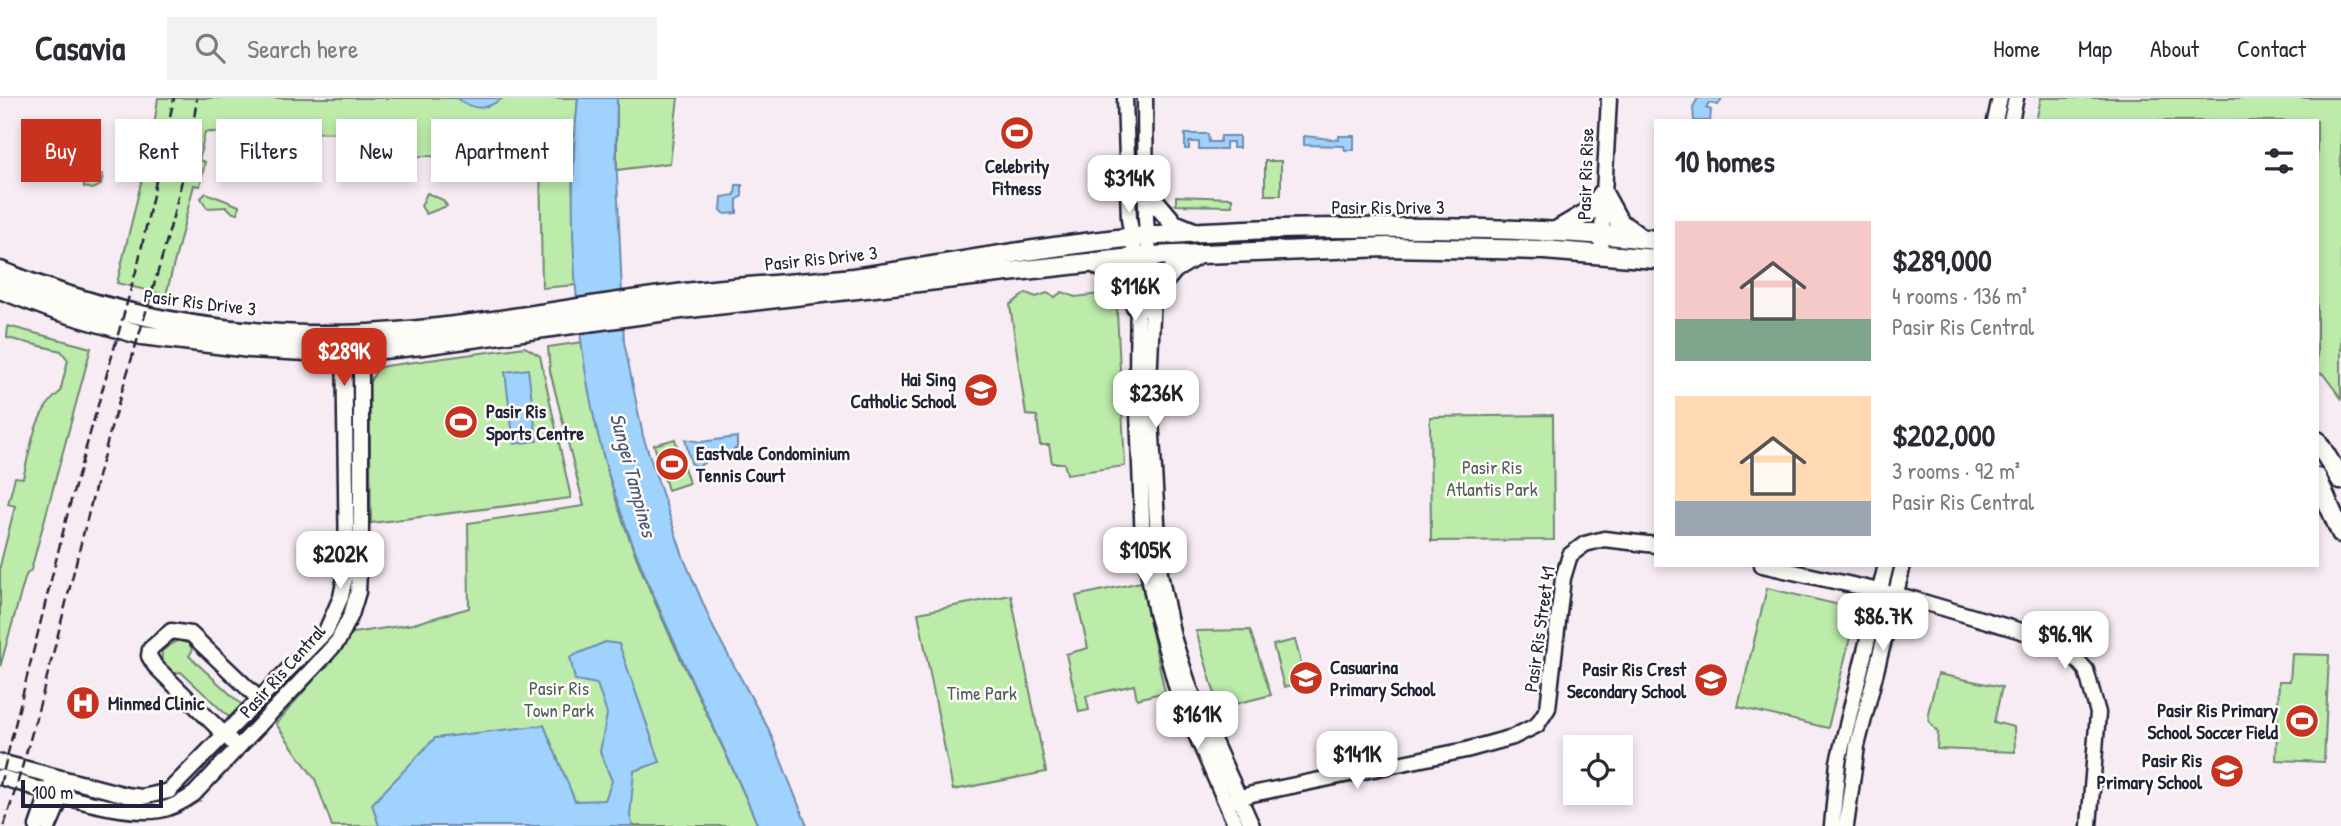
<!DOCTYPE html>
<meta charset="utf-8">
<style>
:root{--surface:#fff;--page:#f2f2f3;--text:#2b2b33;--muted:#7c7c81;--line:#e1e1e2;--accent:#c8321e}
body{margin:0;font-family:"Patrick Hand",sans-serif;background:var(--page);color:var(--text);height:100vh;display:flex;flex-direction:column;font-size:26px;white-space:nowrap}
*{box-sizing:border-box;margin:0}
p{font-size:23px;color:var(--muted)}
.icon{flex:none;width:38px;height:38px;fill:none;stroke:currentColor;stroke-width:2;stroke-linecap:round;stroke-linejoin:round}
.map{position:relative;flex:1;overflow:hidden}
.details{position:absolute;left:1654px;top:21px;width:665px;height:448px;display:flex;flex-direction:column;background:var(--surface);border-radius:0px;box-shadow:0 4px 10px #0003}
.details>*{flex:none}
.guide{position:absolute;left:21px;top:21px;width:665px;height:63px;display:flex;gap:14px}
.tools{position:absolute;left:1563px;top:637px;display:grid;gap:14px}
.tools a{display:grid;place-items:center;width:70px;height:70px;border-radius:0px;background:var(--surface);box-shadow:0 4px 10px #0003;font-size:35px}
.scale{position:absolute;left:21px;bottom:18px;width:142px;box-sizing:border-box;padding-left:7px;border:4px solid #22223b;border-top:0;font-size:19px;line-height:24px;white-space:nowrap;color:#22223b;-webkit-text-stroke:5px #fdfcf7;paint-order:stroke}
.price{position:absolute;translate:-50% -60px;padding:0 16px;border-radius:14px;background:#fff;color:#222;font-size:23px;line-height:46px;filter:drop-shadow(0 2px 4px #0008)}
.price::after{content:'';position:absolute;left:50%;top:42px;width:21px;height:16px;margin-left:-10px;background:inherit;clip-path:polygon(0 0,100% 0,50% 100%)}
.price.selected{background:var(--accent);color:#fff}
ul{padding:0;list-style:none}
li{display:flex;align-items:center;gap:21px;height:175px;padding:0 21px}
li span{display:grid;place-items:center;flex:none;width:196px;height:140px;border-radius:0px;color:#555}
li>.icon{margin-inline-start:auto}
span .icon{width:84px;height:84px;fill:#fffc;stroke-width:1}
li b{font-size:30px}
h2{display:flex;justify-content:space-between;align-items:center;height:84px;padding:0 21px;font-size:30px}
.tag{padding:0 24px;border-radius:0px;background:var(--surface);box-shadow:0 4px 10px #0003;font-size:24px;line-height:63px}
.tag.selected{background:var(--accent);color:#fff}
header{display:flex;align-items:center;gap:42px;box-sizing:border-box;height:98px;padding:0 35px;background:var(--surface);border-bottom:2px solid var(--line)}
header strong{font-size:33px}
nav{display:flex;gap:38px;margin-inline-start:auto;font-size:24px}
.search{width:490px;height:63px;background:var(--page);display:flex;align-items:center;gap:18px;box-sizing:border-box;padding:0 24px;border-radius:0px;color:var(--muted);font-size:26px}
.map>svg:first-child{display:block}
</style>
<header>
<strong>Casavia</strong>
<div class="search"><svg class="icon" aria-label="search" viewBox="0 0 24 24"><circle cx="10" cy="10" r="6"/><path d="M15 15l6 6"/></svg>Search here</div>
<nav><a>Home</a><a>Map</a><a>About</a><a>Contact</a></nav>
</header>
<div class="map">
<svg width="2341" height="728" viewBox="0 0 2341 728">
<rect width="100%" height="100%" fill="#f8ecf4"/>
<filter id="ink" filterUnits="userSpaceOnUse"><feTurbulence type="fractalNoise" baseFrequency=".0143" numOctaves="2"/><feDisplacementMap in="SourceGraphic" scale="14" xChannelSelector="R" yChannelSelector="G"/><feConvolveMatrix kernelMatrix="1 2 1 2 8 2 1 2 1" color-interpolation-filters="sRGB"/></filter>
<g filter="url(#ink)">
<path fill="#bcebaa" stroke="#6f8672" stroke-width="2" d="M158 0H578L572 76 576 187 542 190 540 59 416 58 418 35 205 34 199 62 205 64 200 88 194 87 166 197 117 185 153 35Z
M617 0H678L670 65 617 72Z
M2041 0H2341V300L2323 276 2317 275V23H2036Z
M1265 63H1281V97H1265Z
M82 69 103 77 101 87 93 91 84 89Z
M206 95 239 108 238 115H233L227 109 207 110 201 100Z
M427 95 443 102 447 108 426 116 421 108Z
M1176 98 1232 100V108L1176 107Z
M1062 194 1075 199 1116 194 1125 368 1067 376 1064 365H1052L1049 347H1040L1037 318 1026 317 1010 207 1026 195 1036 199 1047 195 1055 199Z
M8 228 91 250 31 472 26 477 0 569V468L15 408 8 406 15 379 23 380C31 349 34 314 60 294L68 262 61 253 7 240Z
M583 244C589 288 596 332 608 375 642 498 709 611 758 728H332L315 681 276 626 353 535 413 526 469 510 468 425 584 408 550 273 548 249Z
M525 249 540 258 571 400 371 425 369 285 378 270 385 268Z
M1553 317 1554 442 1431 443 1430 319Z
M675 341 689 385 668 392 654 347Z
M1141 484 1165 594 1137 601 1134 587 1086 598 1089 612 1079 614 1066 556 1088 550 1076 498Z
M1767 490 1857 511 1828 630 1738 609Z
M1011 497 1046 674 953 692 918 515Z
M1250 532 1271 597 1219 610 1196 533Z
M178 542 190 546 192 553 189 558 242 607 230 620 181 574 170 576 161 568 162 553Z
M1295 542 1306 584 1284 589 1273 547Z
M2292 556 2329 557 2324 664 2276 662 2279 583H2290Z
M1938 576 2002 589 1994 624 2014 629 2015 654 1937 651 1938 635 1929 623 1928 615Z"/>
<path fill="#9fd2fc" stroke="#6d8caf" stroke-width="2" d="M457 0H503C486 12 475 14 457 0Z
M578 0H617L616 54 624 244 643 338 684 461 714 531 769 632 807 728H758C709 611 646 499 609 378 574 262 566 119 578 0Z
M1698 0H1722L1718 7 1709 5 1706 10 1711 12 1710 23H1694L1693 9Z
M1185 36H1208L1209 44H1220L1221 38H1239V50H1233V44H1226V51H1199V44H1189V51H1185Z
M1304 38 1339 42V38H1354V52H1345L1344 48 1304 47Z
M736 87H742V98L737 102V115L725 116 721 112 722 99 735 97Z
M528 271 537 343 514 346 505 274Z
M737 339V350L727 355 725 360 710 361 698 369 691 365 685 341 701 344Z
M605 544 619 546 660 664 634 673 630 718 633 728H379L372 706 435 640 544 627 575 703 605 702 612 683 600 654 607 616 597 586 575 582 570 559Z"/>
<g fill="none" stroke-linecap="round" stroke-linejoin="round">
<g stroke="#22223b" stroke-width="19">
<path id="minor" d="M1125 0 1129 121 1138 173 1137 287 1143 446 1156 515 1178 595 1236 728
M1145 0 1146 122 1153 196 1149 286 1160 476 1173 539 1190 591 1252 728
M1995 23 2000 0
M2011 23 2016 0
M1601 154 1609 0
M1762 467 1906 499 2062 545 2086 572 2098 615 2089 728
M232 644 155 568 149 558 150 551 171 533 191 536 260 602
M0 664 126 697 142 699 169 693 326 533 341 499 347 469 344 236
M0 679C40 691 119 719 160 712 172 710 184 703 194 696L320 563 338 543 351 517 358 494 361 437V244
M1231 703 1252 696 1466 652 1513 639 1537 627 1548 610 1563 480 1570 457 1585 446 1604 441 1656 447
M37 728 52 685
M49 728 66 688
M1832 728 1838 664 1886 467
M1846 728 1857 648 1903 467"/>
</g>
<g stroke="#22223b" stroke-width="23">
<path id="major" d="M1147 94 1174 126 1194 134
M1556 133 1590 113 1603 95 1619 124 1639 139
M1093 164 1118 180 1138 211
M0 173C117 221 243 242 369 236 478 230 586 206 694 194 747 188 800 186 853 180 947 167 1041 148 1136 139 1233 130 1331 129 1429 130 1505 131 1580 133 1656 142
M0 191 56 212 142 237 250 250 344 255 422 247 681 211 1150 158 1386 149 1544 152 1656 161
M1153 196 1174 171 1197 157
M2317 343 2341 382
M2317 380 2341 435"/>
</g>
<use href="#minor" stroke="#fdfcf7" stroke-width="14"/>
<use href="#major" stroke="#fdfcf7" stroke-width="18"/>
<path stroke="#22223b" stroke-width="2.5" stroke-dasharray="10 5" stroke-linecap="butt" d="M0 687 70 406 138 166 174 0
M4 728C46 598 74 465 110 334 141 224 182 113 197 0"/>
</g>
</g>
<defs>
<g id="stadium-disc" transform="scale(1.75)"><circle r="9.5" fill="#c8321e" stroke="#fdfcf7"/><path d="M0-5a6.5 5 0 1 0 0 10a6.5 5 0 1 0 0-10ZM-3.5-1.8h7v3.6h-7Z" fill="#fff"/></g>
<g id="school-disc" transform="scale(1.75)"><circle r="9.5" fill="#c8321e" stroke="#fdfcf7"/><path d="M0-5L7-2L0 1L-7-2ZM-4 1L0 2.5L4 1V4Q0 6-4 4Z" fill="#fff"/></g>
<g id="hospital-disc" transform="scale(1.75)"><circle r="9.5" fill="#c8321e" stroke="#fdfcf7"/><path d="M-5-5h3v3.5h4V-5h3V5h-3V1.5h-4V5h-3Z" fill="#fff"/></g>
</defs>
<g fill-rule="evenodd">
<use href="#stadium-disc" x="1017" y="35"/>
<use href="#school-disc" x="981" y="292"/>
<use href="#stadium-disc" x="461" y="324"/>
<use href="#stadium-disc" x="672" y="366"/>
<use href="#school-disc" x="1306" y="580"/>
<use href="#school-disc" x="1711" y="582"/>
<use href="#hospital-disc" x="83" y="605"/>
<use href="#stadium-disc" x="2302" y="623"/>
<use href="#school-disc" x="2227" y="673"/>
</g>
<g text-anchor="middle" stroke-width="5" stroke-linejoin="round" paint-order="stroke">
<g font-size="19" font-weight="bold" fill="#22223b" stroke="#fdfcf7" text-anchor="end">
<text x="1017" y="75" text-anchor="middle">Celebrity<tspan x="1017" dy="22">Fitness</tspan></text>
<text x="956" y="288">Hai Sing<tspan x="956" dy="22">Catholic School</tspan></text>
<text x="486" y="320" text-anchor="start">Pasir Ris<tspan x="486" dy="22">Sports Centre</tspan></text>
<text x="696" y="362" text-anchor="start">Eastvale Condominium<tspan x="696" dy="22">Tennis Court</tspan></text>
<text x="1330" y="576" text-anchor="start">Casuarina<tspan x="1330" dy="22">Primary School</tspan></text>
<text x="1686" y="578">Pasir Ris Crest<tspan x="1686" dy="22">Secondary School</tspan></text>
<text x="108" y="612" text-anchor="start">Minmed Clinic</text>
<text x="2278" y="619">Pasir Ris Primary<tspan x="2278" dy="22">School Soccer Field</tspan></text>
<text x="2202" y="669">Pasir Ris<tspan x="2202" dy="22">Primary School</tspan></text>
</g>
<g font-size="19" fill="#22223b" stroke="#fdfcf7">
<text transform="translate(1585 76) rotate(-88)" y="7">Pasir Ris Rise</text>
<text x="1388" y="116">Pasir Ris Drive 3</text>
<text transform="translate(821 160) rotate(-6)" y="7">Pasir Ris Drive 3</text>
<text transform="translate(200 204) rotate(7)" y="7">Pasir Ris Drive 3</text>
<text transform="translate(1539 531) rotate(-82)" y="7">Pasir Ris Street 41</text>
<text transform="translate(282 573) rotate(-48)" y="7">Pasir Ris Central</text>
</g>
<g font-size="19" fill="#505e5c" stroke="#fdfcf7">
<text x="1492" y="376">Pasir Ris<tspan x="1492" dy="22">Atlantis Park</tspan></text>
<text x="559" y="597">Pasir Ris<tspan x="559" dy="22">Town Park</tspan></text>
<text x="982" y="602">Time Park</text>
</g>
<g font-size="21" font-style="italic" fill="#485775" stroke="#fdfcf7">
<text transform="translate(633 377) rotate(75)" y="7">Sungei Tampines</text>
</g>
</g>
</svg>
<div class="tools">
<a><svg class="icon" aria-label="locate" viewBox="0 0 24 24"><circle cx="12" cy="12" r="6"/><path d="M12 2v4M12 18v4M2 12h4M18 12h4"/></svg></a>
</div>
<div class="scale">100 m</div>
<b class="price" style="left:1129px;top:117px">$314K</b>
<b class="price" style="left:1135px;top:225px">$116K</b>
<b class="price selected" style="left:344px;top:290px">$289K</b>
<b class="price" style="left:1156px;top:332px">$236K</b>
<b class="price" style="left:1145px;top:489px">$105K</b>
<b class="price" style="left:340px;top:493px">$202K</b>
<b class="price" style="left:1883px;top:555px">$86.7K</b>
<b class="price" style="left:2065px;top:573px">$96.9K</b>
<b class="price" style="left:1197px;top:653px">$161K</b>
<b class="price" style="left:1357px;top:693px">$141K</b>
<div class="guide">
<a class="tag selected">Buy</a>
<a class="tag">Rent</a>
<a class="tag">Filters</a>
<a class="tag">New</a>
<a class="tag">Apartment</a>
</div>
<section class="details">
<h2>10 homes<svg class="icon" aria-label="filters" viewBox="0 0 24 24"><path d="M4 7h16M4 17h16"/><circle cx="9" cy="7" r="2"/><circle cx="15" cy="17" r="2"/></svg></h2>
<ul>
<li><span style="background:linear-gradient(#f6c9c9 70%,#7fa58c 0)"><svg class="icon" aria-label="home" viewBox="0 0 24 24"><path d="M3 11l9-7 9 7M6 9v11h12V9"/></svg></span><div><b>$289,000</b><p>4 rooms · 136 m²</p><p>Pasir Ris Central</p></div></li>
<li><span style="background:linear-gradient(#ffd9b3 75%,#9aa5b1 0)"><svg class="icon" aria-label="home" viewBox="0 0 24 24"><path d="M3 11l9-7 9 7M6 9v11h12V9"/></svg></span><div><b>$202,000</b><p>3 rooms · 92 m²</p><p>Pasir Ris Central</p></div></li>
</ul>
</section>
</div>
